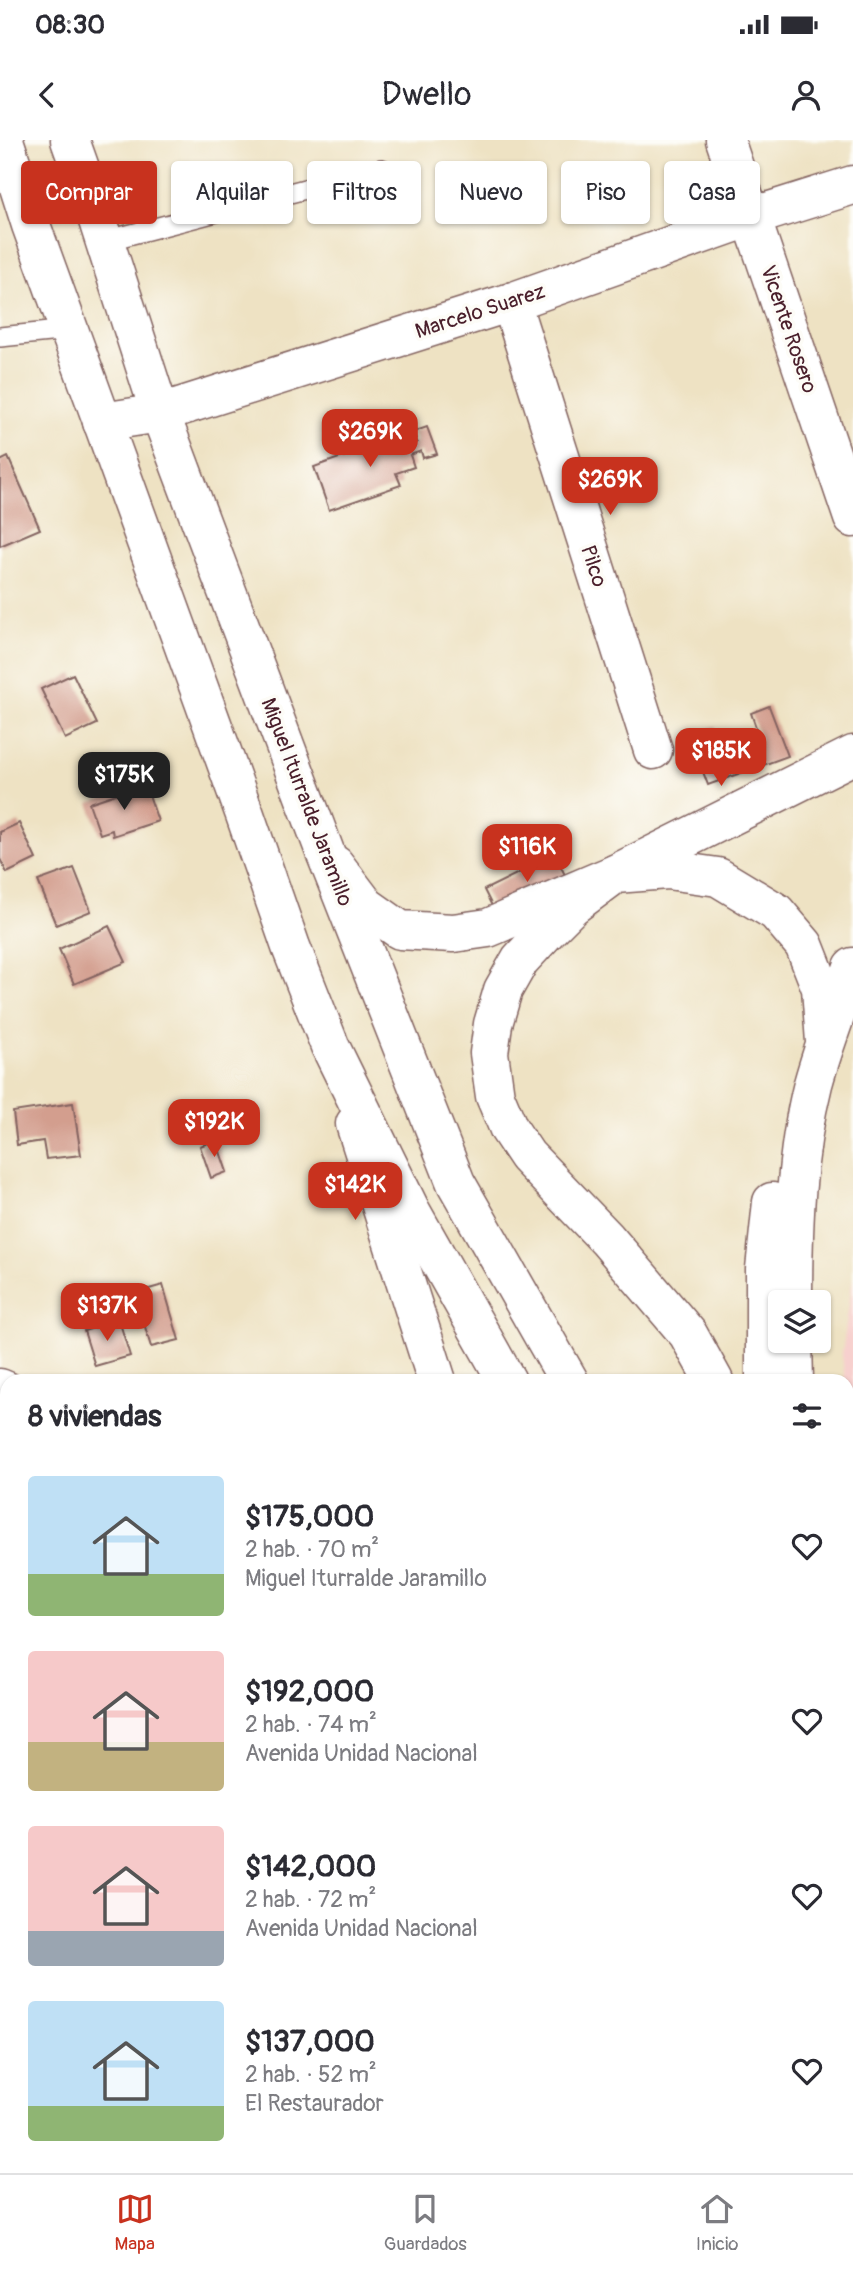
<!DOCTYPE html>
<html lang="es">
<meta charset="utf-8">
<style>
:root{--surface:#fff;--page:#f2f2f3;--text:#2b2b33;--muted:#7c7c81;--line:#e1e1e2;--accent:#c8321e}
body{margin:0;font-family:Pangolin,sans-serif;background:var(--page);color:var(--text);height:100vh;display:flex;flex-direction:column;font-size:26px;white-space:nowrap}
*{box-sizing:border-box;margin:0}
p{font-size:23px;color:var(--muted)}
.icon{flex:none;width:38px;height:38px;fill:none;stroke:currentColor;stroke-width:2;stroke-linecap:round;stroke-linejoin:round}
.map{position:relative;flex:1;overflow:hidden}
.panel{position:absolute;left:0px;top:1234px;width:854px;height:800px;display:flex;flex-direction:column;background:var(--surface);border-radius:21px 21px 0 0;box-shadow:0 2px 5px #0004}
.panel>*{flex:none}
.top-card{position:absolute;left:21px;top:21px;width:812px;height:63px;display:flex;gap:14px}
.fabs{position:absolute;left:768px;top:1150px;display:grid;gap:14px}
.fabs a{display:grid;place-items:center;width:63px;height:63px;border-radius:7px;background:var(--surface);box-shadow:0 2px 5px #0004;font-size:35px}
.price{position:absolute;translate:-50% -60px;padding:0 16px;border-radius:14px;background:var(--accent);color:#fff;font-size:23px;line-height:46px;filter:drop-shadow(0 2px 4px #0008)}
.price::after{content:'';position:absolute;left:50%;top:42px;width:21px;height:16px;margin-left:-10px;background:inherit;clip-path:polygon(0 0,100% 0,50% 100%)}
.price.selected{background:#222;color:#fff}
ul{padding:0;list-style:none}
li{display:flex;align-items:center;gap:21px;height:175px;padding:0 28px}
li span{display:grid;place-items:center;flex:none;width:196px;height:140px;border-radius:7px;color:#555}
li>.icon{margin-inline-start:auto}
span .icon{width:84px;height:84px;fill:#fffc;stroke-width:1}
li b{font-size:30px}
h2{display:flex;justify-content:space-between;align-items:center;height:84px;padding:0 28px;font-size:30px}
.tag{padding:0 24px;border-radius:7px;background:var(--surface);box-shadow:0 2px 5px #0004;font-size:24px;line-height:63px}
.tag.selected{background:var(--accent);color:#fff}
.status{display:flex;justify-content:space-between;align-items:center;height:49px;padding:0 35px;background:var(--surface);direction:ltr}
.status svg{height:19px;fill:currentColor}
header{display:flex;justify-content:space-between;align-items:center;height:91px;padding:0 28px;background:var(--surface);font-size:32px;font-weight:600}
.tabs{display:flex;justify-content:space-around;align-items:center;height:98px;border-top:2px solid var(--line);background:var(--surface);font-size:19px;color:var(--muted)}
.tabs a{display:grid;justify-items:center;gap:4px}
.tabs .selected{color:var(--accent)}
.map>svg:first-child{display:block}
</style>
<div class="status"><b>08:30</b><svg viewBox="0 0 49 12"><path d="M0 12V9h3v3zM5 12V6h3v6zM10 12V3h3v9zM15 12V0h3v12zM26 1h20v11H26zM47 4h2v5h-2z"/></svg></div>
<header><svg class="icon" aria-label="back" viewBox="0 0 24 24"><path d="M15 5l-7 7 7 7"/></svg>Dwello<svg class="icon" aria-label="person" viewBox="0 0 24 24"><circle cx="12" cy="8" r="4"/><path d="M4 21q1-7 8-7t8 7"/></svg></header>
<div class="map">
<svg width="853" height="2033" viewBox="0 0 853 2033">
<rect width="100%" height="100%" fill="#fdfcf7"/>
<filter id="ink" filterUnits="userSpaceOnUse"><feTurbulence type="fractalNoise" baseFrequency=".0143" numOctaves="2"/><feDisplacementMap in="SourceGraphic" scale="14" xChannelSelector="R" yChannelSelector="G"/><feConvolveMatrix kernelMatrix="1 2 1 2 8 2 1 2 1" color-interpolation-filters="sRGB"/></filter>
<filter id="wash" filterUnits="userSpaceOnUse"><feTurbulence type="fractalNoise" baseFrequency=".00686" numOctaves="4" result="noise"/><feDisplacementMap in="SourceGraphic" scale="28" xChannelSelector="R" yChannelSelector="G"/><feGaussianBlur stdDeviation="1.57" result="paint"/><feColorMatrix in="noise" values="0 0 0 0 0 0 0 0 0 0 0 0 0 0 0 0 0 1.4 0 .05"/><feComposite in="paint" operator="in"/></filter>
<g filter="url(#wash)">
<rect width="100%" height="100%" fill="#eee2c3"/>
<path fill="#f7d0ce" d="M853 1137V1297L847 1241H845L842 1214Z"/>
<g id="blocks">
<path fill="#d39e8e" d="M427 287 437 314 423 318 421 311 410 315 414 327 396 333 401 345 329 370 314 327 403 295 407 305 417 302 413 292Z
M8 317 40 389 0 406V321Z
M73 534 97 584 65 599 41 549Z
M769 566 788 616 708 645 689 595 715 586 725 611 760 599 751 573Z
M147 649 158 681 113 696 112 690 100 694 89 663 125 651 126 656Z
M19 683 36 719 7 733 0 719V692Z
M552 709 568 741 497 776 484 750 533 726 530 719Z
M74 728 91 771 56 785 38 741Z
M109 786 126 822 74 844 59 809Z
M73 963 81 1015 46 1019 43 1001 17 1005 13 972Z
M216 1000 227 1032 211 1038 200 1006Z
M163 1145 179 1200 151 1207 135 1153Z
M135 1159 140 1175 121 1181 115 1165Z
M119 1180 130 1216 95 1226 84 1191Z
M7 1297V1332L0 1333V1298Z
M7 1804V1905L0 1906V1805Z
M329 2026H393L395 2033H329Z"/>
</g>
</g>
<g filter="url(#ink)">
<use href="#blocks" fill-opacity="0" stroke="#836360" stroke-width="2"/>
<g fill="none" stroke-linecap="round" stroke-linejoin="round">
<g stroke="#836360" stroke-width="22">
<path id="service" d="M105 101 382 29
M0 197 69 190"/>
</g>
<g stroke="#836360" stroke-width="41">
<path id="minor" d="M725 0 853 378
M511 162 653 610
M102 282 160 273 511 162 751 77 853 45
M335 725 366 766 400 790 453 793 488 788 615 734 853 615
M0 1248 7 1251
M0 1787 7 1786
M412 2026 414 2033"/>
</g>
<g stroke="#836360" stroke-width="41">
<path id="secondary" d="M355 984 437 1241
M711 2026 713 2033"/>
</g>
<g stroke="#836360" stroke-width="41">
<path id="primary" d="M4 0 31 85 244 672 291 807 330 906 411 1071 507 1241
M70 0 92 62 160 273 325 712 456 1043 569 1241
M793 1162C793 1089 795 1015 813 944 824 904 839 866 853 827
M793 1200 794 1241
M714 1241 688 1194 607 1099 527 1016 509 989 495 956 489 913 493 884 503 850 520 820 547 791 572 766 615 734 668 730 718 737 776 772 804 805 821 848 825 902
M765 1241V1129L772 1062
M847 1555 853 1579
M847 1678 853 1687
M847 1768 853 1776
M790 2026 799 2033"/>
</g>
<use href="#service" stroke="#fff" stroke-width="19"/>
<use href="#minor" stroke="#fff" stroke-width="38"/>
<use href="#secondary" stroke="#fff" stroke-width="38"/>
<use href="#primary" stroke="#fff" stroke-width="38"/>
</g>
</g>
<g text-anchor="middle" stroke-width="7" stroke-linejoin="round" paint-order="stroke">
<g font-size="21" fill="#4a1f2b" stroke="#fdfcf7">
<text transform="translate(480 171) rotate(-18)" y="7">Marcelo Suarez</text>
<text transform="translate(789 189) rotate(71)" y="7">Vicente Rosero</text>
<text transform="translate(594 426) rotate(72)" y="7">Pilco</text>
<text transform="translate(307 662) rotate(69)" y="7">Miguel Iturralde Jaramillo</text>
</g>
</g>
</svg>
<div class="fabs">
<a><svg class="icon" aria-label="layers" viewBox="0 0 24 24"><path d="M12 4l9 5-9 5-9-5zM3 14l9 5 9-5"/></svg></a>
</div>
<b class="price" style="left:370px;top:329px">$269K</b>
<b class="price" style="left:610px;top:377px">$269K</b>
<b class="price" style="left:721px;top:648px">$185K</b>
<b class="price selected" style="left:124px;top:672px">$175K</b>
<b class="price" style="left:527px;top:744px">$116K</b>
<b class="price" style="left:214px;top:1019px">$192K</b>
<b class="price" style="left:355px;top:1082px">$142K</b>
<b class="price" style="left:107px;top:1203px">$137K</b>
<div class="top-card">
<a class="tag selected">Comprar</a>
<a class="tag">Alquilar</a>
<a class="tag">Filtros</a>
<a class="tag">Nuevo</a>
<a class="tag">Piso</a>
<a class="tag">Casa</a>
</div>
<section class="panel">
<h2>8 viviendas<svg class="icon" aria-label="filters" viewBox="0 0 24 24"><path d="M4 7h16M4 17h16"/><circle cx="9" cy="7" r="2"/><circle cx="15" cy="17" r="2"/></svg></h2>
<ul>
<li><span style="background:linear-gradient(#bfe0f5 70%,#8fb573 0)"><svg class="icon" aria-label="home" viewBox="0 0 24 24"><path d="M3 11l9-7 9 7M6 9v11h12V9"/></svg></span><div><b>$175,000</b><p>2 hab. · 70 m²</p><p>Miguel Iturralde Jaramillo</p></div><svg class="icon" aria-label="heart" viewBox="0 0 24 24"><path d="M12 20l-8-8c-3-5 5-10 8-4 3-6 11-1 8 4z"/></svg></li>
<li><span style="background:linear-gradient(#f6c9c9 65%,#c2b280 0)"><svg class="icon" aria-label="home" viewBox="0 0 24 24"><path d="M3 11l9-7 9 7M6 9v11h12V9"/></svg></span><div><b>$192,000</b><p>2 hab. · 74 m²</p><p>Avenida Unidad Nacional</p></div><svg class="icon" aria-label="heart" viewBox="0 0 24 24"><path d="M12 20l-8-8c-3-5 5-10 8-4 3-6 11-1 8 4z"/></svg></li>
<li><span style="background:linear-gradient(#f6c9c9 75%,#9aa5b1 0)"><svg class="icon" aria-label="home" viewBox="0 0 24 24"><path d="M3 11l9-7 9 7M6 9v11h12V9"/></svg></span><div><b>$142,000</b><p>2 hab. · 72 m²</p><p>Avenida Unidad Nacional</p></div><svg class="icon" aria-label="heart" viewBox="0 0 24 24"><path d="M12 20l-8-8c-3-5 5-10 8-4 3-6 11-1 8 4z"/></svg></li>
<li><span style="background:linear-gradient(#bfe0f5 75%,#8fb573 0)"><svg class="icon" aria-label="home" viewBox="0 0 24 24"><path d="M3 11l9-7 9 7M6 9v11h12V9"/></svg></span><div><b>$137,000</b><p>2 hab. · 52 m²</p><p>El Restaurador</p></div><svg class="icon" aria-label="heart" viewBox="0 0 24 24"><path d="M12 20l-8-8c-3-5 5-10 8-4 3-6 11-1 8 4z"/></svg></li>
</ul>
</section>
</div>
<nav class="tabs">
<a class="selected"><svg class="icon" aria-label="map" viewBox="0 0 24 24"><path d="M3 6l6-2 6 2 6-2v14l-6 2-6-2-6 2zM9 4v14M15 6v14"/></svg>Mapa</a>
<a><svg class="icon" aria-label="saved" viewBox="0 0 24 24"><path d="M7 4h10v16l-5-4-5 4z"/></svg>Guardados</a>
<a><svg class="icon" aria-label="home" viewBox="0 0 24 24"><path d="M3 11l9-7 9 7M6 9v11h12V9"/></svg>Inicio</a>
</nav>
